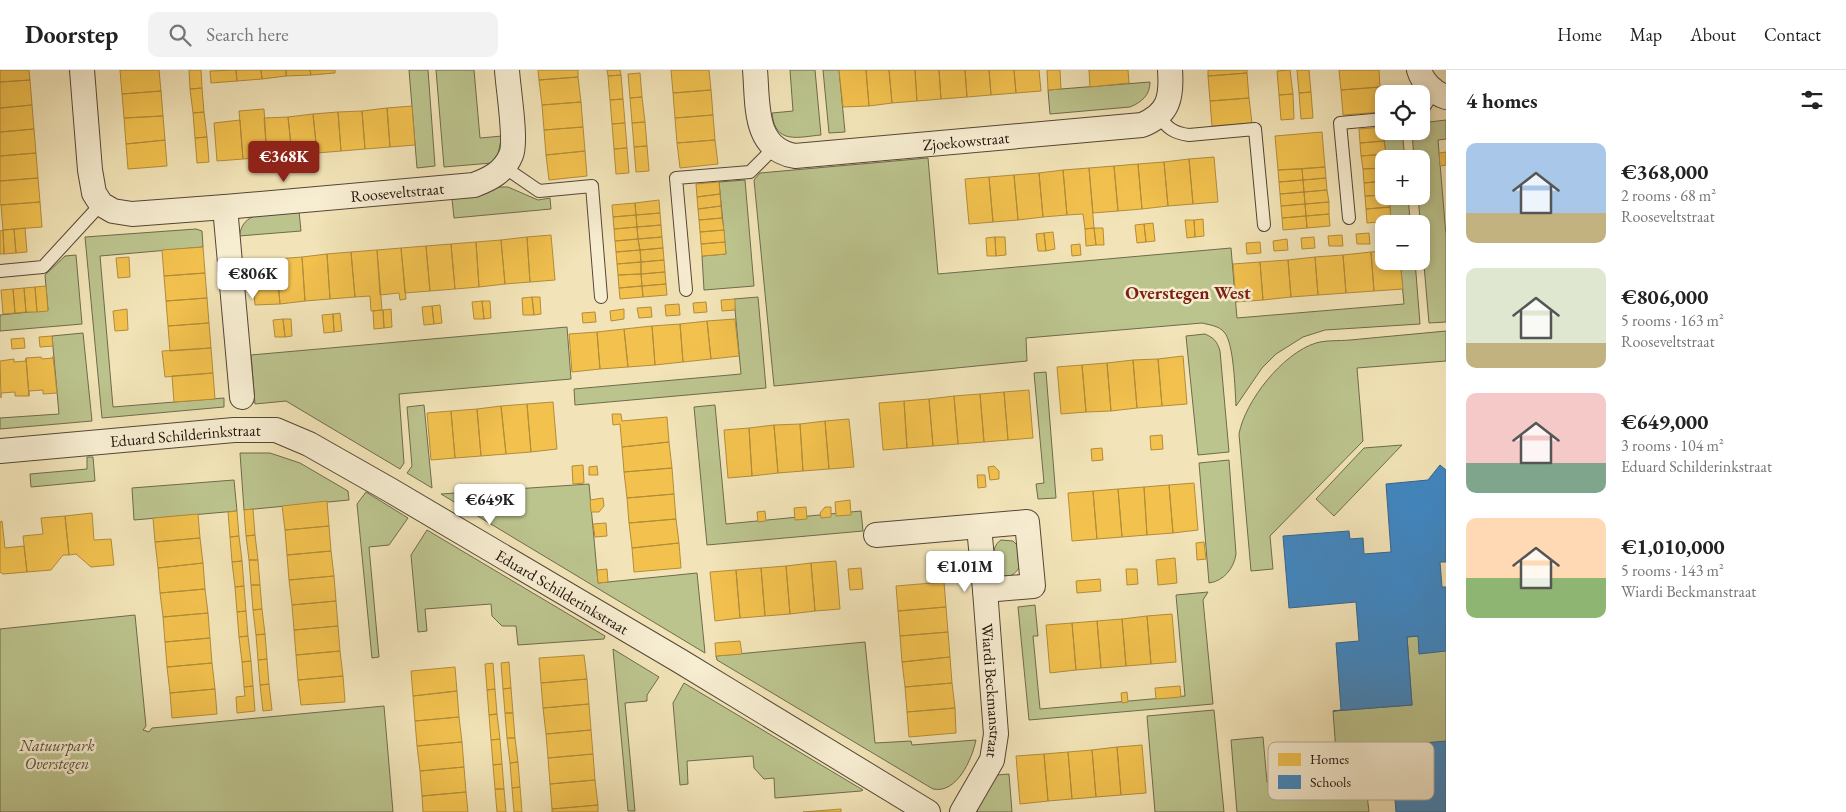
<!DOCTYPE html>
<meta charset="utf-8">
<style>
:root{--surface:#fff;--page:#f2f2f2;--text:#222;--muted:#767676;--line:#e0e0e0;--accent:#8f2418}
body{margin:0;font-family:"EB Garamond",serif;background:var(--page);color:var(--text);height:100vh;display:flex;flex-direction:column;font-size:19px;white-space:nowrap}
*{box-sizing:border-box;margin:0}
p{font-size:16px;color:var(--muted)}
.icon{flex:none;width:28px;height:28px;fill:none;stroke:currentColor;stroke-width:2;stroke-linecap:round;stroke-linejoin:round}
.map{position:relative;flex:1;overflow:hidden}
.drawer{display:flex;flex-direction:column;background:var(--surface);width:400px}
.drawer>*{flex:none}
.buttons{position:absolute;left:1375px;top:15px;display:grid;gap:10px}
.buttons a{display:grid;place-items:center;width:55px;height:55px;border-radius:10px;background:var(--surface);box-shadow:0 2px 8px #0003;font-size:25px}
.price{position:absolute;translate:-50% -42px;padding:0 11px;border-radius:5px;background:#fff;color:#222;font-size:16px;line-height:32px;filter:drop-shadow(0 1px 2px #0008)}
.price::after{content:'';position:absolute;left:50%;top:30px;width:15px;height:11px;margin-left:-8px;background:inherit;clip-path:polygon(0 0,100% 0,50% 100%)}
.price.on{background:var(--accent);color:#fff}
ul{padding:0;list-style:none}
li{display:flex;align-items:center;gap:15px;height:125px;padding:0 20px}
li span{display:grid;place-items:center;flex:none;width:140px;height:100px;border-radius:10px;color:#555}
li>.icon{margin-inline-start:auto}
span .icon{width:60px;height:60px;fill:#fffc;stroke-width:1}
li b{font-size:21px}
h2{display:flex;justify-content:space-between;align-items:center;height:60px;padding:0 20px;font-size:21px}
header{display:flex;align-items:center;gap:30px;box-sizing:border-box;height:70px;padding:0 25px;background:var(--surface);border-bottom:1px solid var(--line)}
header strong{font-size:24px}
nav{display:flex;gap:28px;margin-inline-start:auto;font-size:18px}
.search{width:350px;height:45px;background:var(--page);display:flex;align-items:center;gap:12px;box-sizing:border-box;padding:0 18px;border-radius:10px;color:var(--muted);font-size:19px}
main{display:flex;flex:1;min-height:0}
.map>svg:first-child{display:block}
</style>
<header>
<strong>Doorstep</strong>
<div class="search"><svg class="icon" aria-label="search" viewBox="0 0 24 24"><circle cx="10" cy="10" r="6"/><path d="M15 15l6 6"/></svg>Search here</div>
<nav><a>Home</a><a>Map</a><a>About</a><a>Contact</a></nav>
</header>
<main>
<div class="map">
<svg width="1446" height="742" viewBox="0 0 1446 742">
<rect width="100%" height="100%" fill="#f2e4b8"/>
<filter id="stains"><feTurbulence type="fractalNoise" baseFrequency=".004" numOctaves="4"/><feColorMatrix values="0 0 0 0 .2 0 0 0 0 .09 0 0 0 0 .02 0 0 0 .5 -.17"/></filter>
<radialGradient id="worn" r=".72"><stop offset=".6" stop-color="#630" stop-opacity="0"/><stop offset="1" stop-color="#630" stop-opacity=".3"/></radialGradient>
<path fill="#bcc48e" stroke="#6e6b4d" d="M409 0H428L435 96 417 98Z
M436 0H474L480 68 502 66 498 84 492 93 444 97Z
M790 0H815L821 65C798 67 775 75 772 43L793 41Z
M823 0H839L845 62 829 63Z
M1150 12C1150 25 1142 32 1130 37L1050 44 1048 20Z
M1446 50V69L1438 70 1446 165V252L1429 253 1418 126H1421V89H1414L1412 61H1421V53Z
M1383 57 1384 61H1402L1405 89H1386Z
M928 88 938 204 1231 178 1237 248 1404 234 1400 191H1415L1420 254 1325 260 1303 267 1276 284 1262 298 1236 336C1235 320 1234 272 1224 262 1219 256 1210 255 1202 253L1026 268 1027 291 774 316 754 110 760 103Z
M745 110 754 216 704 220 702 186 726 184 719 112Z
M498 117H508L538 130 550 128 551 139 454 148 452 129C470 127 483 126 498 117Z
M1389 126H1408L1410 150 1391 151Z
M299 141 301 161 239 166C240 163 241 158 243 155 253 139 283 143 299 141Z
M196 159 202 161 203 177 100 186 113 337 224 328V337L102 348 85 167Z
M76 185 82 254 0 261V245L48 240 45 205 65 186Z
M758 227 766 318 575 335 574 319 741 304 734 229Z
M567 257 571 309 399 324 404 393 400 399 286 331 255 334 251 285Z
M1446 261V291L1357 298 1363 371 1270 466 1273 499 1251 501 1239 364C1245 331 1283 283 1316 273 1326 270 1339 271 1350 270 1382 267 1414 264 1446 261Z
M83 263 92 351 0 359V348L59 344 52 266Z
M1205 264C1214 268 1217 271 1220 281L1229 382 1198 385 1186 266Z
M1046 302 1056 428 1038 429 1036 414 1044 413 1034 303Z
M424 335 432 418 407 403 412 396 407 337Z
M715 335 726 454 861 441 863 461 707 475 694 337Z
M1402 375 1334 446 1316 429 1364 378Z
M240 383H270L300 393 348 421 349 430 244 440Z
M87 387H93L95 411 31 417 30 404 87 399Z
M1229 390 1236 484C1234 498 1224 511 1209 513L1199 393Z
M234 410 237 441 134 450 132 418Z
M589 414 598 513 697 503 705 583 441 424Z
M366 422 408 448 389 475 369 477 379 587 372 588 357 434Z
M427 460 605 566 604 569 518 575 516 556H502L492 546 491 534 425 539 427 561 418 562 411 485Z
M1001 470 1013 471 1017 475 1019 498C1000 525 983 481 1001 470Z
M1208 522 1203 530 1213 634 1029 650 1018 537 1035 535 1038 566H1033L1040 639 1185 626 1176 525Z
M135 545 146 656 143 660 149 662 152 658 384 636 393 742H0V559Z
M1418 566 1446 571V698L1401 714 1363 716 1337 696 1333 641 1412 635 1407 567Z
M865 572 875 673 911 671 912 675 976 670C972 689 957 724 933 719L717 590 716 586Z
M613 579 659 607 647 625V631L625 633 635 741H628Z
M684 613 863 720 861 721 775 728 774 708 764 709 754 698 753 686 687 691 688 714 680 715 673 633Z
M1214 640 1224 742H1155L1147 646Z
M1263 667 1267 712 1333 706 1359 724H1367L1369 742H1237L1231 670Z
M1009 704 1012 742H977L979 734 997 705Z"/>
<path fill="#f2c14e" stroke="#b38c3a" d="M0 0H29L30 10 0 12Z
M120 0H159L161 21 122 24Z
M189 0H201L202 18 190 19Z
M236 0 237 11 211 13 210 1Z
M236 0H261L262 9 237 11Z
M261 0H286V6L262 9Z
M286 0H310L311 5 286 6Z
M310 0H335V3L311 5Z
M538 0H578V7L539 10Z
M607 0H620L621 5 608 6Z
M671 0H709L711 20 673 23Z
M839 0H866L869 36 843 37Z
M866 0H889L892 33 869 36Z
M889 0H915L917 31 892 33Z
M915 0H939L941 29 917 31Z
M939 0H965L967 27 941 29Z
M965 0H989L991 25 967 27Z
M989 0H1014L1016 23 991 25Z
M1014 0H1039L1041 21 1016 23Z
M1047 0H1060L1061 19 1048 20Z
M1089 0H1128L1129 13 1090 17Z
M1208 0H1247V3L1208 6Z
M1290 0 1293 24 1279 25 1277 1Z
M1297 0H1309L1311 22 1299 23Z
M1339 0H1379L1380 17 1341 20Z
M640 3 642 27 630 28 628 4Z
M1247 3 1249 28 1210 31 1208 6Z
M621 5 623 29 610 30 608 6Z
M578 7 581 32 542 35 539 10Z
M30 10 32 35 0 38V12Z
M1380 17 1382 42 1343 45 1341 20Z
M202 18 204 42 193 43 190 19Z
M711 20 713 45 675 48 673 23Z
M161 21 163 46 124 48 122 24Z
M1311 22 1313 48 1301 49 1299 23Z
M1293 24 1294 49 1281 50 1279 25Z
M642 27 645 52 632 53 630 28Z
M1249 28 1252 53 1212 56 1210 31Z
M623 29 625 53 612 54 610 30Z
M581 32 583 57 544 60 542 35Z
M32 35 34 59 0 62V38Z
M412 36 415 75 390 77 387 38Z
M387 38 390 77 365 79 362 41Z
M264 39 267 87 243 89 239 41Z
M362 41 365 79 341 81 338 42Z
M204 42 207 67 195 68 193 43Z
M338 42 341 81 317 83 313 44Z
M313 44 317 83 292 85 288 47Z
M713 45 715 70 677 73 675 48Z
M163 46 165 70 126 74 124 48Z
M288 47 292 85 267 87 264 48Z
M240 50 243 89 217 91 214 53Z
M645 52 647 76 634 77 632 53Z
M625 53 627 78 614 79 612 54Z
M583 57 585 81 546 85 544 60Z
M1383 57 1384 71 1360 73 1359 59Z
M34 59 36 83 0 86V62Z
M1322 62 1325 97 1278 100 1275 66Z
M207 67 209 92 197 93 195 68Z
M165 70 167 96 128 99 126 74Z
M715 70 718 94 680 98 677 73Z
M1384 71 1386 84 1361 86 1360 73Z
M647 76 649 101 636 102 634 77Z
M627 78 629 103 616 104 614 79Z
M585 81 587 106 549 110 546 85Z
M1446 82V95L1440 96 1439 83Z
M36 83 38 108 0 111V86Z
M1386 84 1384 98 1363 99 1361 86Z
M1214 87 1218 132 1193 134 1189 89Z
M1189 89 1193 134 1168 136 1164 92Z
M1164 92 1168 136 1142 139 1138 94Z
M1138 94 1142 139 1118 141 1114 96Z
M1114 96 1118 141 1093 143 1089 98Z
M1325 97 1326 108 1303 110 1302 99Z
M1089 98 1094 158 1085 159 1083 144 1067 145 1063 100Z
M1384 98V111L1364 113 1363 99Z
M1302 99 1303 110 1279 112 1278 100Z
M1063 100 1067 145 1043 147 1039 103Z
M1039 103 1043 147 1018 150 1014 105Z
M1014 105 1018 150 993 152 989 107Z
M989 107 993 152 969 154 965 109Z
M38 108 40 132 0 135V111Z
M1326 108 1327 120 1304 122 1303 110Z
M1303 110 1304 122 1280 124 1279 112Z
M1384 111V125L1365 126 1364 113Z
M719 112 720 124 697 127 696 114Z
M1327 120 1329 132 1305 134 1304 122Z
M1304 122 1305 134 1281 136 1280 124Z
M720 124 721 136 698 139 697 127Z
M1384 125V126H1389L1390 137 1366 139 1365 126Z
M659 130 660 143 636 145 635 133Z
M40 132 42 157 3 160 1 135Z
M1329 132V144L1306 146 1305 134Z
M635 133 636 145 613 147 612 135Z
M1305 134 1306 146 1282 148 1281 136Z
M721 136 722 148 699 150 698 139Z
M1390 137 1391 151 1367 153 1366 139Z
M660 143 661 155 637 157 636 145Z
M1329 144 1330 156 1307 158 1306 146Z
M636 145 637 157 614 159 613 147Z
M1306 146 1307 158 1283 160 1282 148Z
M722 148 724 160 700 162 699 150Z
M1203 149 1204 166 1195 167 1194 150Z
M1185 150H1194L1195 167 1187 168Z
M1153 153 1155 171 1146 172 1144 154Z
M1144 154 1146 172 1137 173 1135 155Z
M661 155 662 167 638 169 637 157Z
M637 157 638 169 615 171 614 159Z
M25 158 27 182 16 183 14 159Z
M1094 158 1096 175 1086 176 1085 159Z
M1094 158H1103L1104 175H1096Z
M14 159 16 183 4 184 3 160Z
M3 160 4 184H0V161Z
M724 160 725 172 701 174 700 162Z
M1053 162 1055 179 1046 181 1044 163Z
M1044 163 1046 181H1038L1036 164Z
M1369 163 1370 174H1357L1356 164Z
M551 165 555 210 530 212 527 167Z
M1342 165 1343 176H1329L1328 166Z
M527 167 530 212 505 214 501 170Z
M662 167 663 178 640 180 638 169Z
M995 167H1005L1006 185 996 186Z
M995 167 996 186H987L986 168Z
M1314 167 1315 178 1302 179 1301 168Z
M638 169 640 180 616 182 615 171Z
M1287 169 1288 180 1274 181 1273 171Z
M501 170 505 214 479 217 476 172Z
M476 172 479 217 455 219 451 174Z
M725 172 726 184 702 186 701 174Z
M1260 172 1261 183 1247 184 1246 173Z
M451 174 455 219 430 221 426 176Z
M1080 174 1081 185 1072 186 1071 175Z
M426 176 430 221 405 223 401 178Z
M203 177 205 203 164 206 162 180Z
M401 178 406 229 400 230 399 223 380 225 377 180Z
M663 178 664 190 641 192 640 180Z
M377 180 382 240 371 241 370 226 355 227 351 182Z
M640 180 641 192 617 194 616 182Z
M1384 181V191H1400L1403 219 1374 221 1371 182Z
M351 182 355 227 330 229 327 184Z
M1371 182 1374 221 1346 223 1343 185Z
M327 184 330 229 305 231 302 187Z
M1343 185 1346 223 1318 225 1315 187Z
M129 187 130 207 118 208 116 188Z
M302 187 305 231 280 234 276 189Z
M1315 187 1318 225 1291 227 1288 190Z
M276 189 280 234 255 235 251 191Z
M664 190 665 202 641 204V192Z
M1288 190 1291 227 1263 230 1260 192Z
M641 192V204L618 205 617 194Z
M1260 192 1263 230 1236 232 1233 194Z
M665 202 666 214 642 216 641 204Z
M205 203 207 228 166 231 164 206Z
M641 204 642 216 619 218 618 205Z
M666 214 667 225 643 227 642 216Z
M46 216 48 241 37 242 35 217Z
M642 216 643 227 620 229 619 218Z
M35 217 37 242H26L24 218Z
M24 218 26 242 15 243 13 219Z
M13 219 15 243 3 244 1 220Z
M532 227 534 245H523L522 228Z
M532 227H540L541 244 534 245Z
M207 228 209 253 168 256 166 231Z
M735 229V240L722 241 721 230Z
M482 231H490L491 248 484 249Z
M482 231 484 249H474L472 232Z
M706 232 707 242 694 243 693 233Z
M679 234 680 245 666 246 665 235Z
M440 235 442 253 434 254 432 236Z
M432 236 434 254 424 255 422 237Z
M651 237 652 247 639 248 637 238Z
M127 239 128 260 115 261 113 241Z
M391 239 392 257 384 258 383 240Z
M624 239V249L611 251 610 241Z
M383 240 384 258 374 259 373 241Z
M595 242 596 252 583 253 582 243Z
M340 243 342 261 334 262 333 244Z
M333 244 334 262 324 263 322 245Z
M283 249 285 267H275L273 250Z
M283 249H291L292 266 285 267Z
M735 249 739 286 711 289 707 251Z
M707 251 711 289 683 292 680 254Z
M209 253 211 278 170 281 168 256Z
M680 254 683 292 655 295 652 256Z
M652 256 655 295 628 297 624 259Z
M624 259 628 297 600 299 597 262Z
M597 262 600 299 572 302 569 264Z
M52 266 53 276 40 277 39 267Z
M24 268 25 278 12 279 11 269Z
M211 278 213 303 165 307 162 281Z
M53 286 57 323 43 324V320L29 321V326L26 288 41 287 42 289 53 288Z
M1183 286 1187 334 1162 336 1158 289Z
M26 288 29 326H15V322L1 323V328L0 291 14 289V292L26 291Z
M1158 289 1162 336 1137 338 1133 290Z
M1133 290 1137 338 1111 341 1107 293Z
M1107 293 1111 341 1086 342 1082 295Z
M1082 295 1086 342 1061 344 1057 297Z
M213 303 215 329 174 332 172 306Z
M1029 320 1033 368 1008 370 1004 322Z
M1004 322 1008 370 984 372 980 324Z
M980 324 984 372 958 374 954 326Z
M954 326 958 374 933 376 929 329Z
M929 329 933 376 907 378 904 331Z
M904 331 907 378 883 380 879 333Z
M553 332 557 379 531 382 527 334Z
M527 334 531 382 506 384 501 336Z
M501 336 506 384 481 386 477 339Z
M477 339 481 386 455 388 451 341Z
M451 341 455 388 431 390 427 343Z
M612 344H621L622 351 667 347 669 372 622 377 620 354 613 355Z
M849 349 854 397 829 399 825 351Z
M825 351 829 399 803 401 800 354Z
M800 354 803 401 778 403 774 355Z
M774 355 778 403 752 406 749 358Z
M749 358 752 406 728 408 724 360Z
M1162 365 1163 379 1151 380 1150 366Z
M669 372 672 398 624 402 622 377Z
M1102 378 1103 390 1092 391 1091 379Z
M583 395 584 413 573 414 572 396Z
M597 396 598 405H589V397Z
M994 396 999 401V409L990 410 988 397Z
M672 398 674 424 627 428 624 402Z
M977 405H985L986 417 978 418Z
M1194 413 1198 460 1173 463 1169 415Z
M1169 415 1173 463 1147 465 1144 417Z
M1144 417 1147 465 1122 467 1118 419Z
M1118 419 1122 467 1097 469 1093 421Z
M1093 421 1097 469 1072 471 1068 423Z
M674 424 676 449 629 453 627 428Z
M603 428 604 436 599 442H591L590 430Z
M850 430 851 445 836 446 835 432Z
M327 431 329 456 285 460 282 436Z
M806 437 807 449 795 450 794 438Z
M825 437H831V447L821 448 820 443Z
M253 439 255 465 246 466 244 440Z
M237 441 239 466 230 467 228 442Z
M765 441 766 451 758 452 757 442Z
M92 443 94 470 111 469 114 495 91 497 76 484 69 485 65 446Z
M198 444 200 468 155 472 153 448Z
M65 446 69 485H63L51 500 27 502 23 466 43 464 41 448Z
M676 449 679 473 632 478 629 453Z
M2 451 5 478 24 476 27 502 3 504 0 502V452Z
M606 453 607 466 595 467 593 454Z
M329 456 331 481 287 485 285 460Z
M255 465 258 490H249L246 466Z
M239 466 242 491 232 492 230 467Z
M200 468 203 493 158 498 155 472Z
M1204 472 1206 489 1197 490 1196 473Z
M679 473 681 498 634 502 632 478Z
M331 481 334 506 289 510 287 485Z
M1175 488 1177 513 1158 515 1156 490Z
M249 490H258L260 515H251Z
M242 491 244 516 235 517 232 492Z
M836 491 840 539 815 541 811 493Z
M203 493 205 519 160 523 158 498Z
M811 493 815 541 790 544 786 496Z
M786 496 790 544 765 546 761 498Z
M761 498 765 546 740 548 736 500Z
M861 498 863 519 850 520 848 499Z
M607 499 608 512 598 513 597 500Z
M1126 499H1137L1138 514 1127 515Z
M736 500 740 548 715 551 710 502Z
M334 506 336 531 292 535 289 510Z
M1100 509 1101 521 1077 523 1076 511Z
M944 512 946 537 898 541 896 516Z
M251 515H260L262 539 253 540Z
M244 516 246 541 237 542 235 517Z
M205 519 208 543 163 547 160 523Z
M336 531 338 556 294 560 292 535Z
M946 537 948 562 900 566 898 541Z
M262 539 265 564 256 565 253 540Z
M246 541 248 566 239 567 237 542Z
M208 543 210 568 165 572 163 547Z
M1172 544 1176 592 1151 594 1147 546Z
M1147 546 1151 594 1126 596 1122 549Z
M1122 549 1126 596 1101 598 1097 551Z
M1097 551 1101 598 1076 600 1072 553Z
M1072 553 1076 600 1050 603 1046 555Z
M338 556 340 581 296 585 294 560Z
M948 562 950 587 902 592 900 566Z
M265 564 267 589 258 590 256 565Z
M248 566 251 591 242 592 239 567Z
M210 568 212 593 167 597 165 572Z
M740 571 742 584 716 586 715 573Z
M340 581 343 606 298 610 296 585Z
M584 585 587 609 541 613 539 588Z
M950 587 952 613 905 617 902 592Z
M267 589 269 614 260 615 258 590Z
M251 591 253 616 244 617 242 592Z
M509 592 511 618 503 619 501 593Z
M212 593 215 619 170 623 167 597Z
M493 593 495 619 487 620 485 594Z
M455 597 457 621 413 626 411 601Z
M343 606 345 632 301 635 298 610Z
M587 609 589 634 543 638 541 613Z
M952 613 955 638 907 642 905 617Z
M269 614 272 640 263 641 260 615Z
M253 616 255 641 237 643 236 627 245 626 244 617Z
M1180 616 1181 627 1156 629 1155 618Z
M511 618 513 643H505L503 619Z
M215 619 217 644 172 648 170 623Z
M495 619 497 644 489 645 487 620Z
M457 621 459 647 415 651 413 626Z
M1127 622 1128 632 1122 633 1121 623Z
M589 634 591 660 546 664 543 638Z
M955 638 956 663 909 667 907 642Z
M505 643H513L515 668H507Z
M497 644 500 669 491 670 489 645Z
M459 647 462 672 417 676 415 651Z
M591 660 593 684 548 688 546 664Z
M507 668H515L518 692 510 693Z
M500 669 502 694 493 695 491 670Z
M462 672 464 697 420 701 417 676Z
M1142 675 1146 723 1121 725 1117 677Z
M1117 677 1121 725 1096 727 1092 680Z
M1092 680 1096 727 1072 729 1068 682Z
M1068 682 1072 729 1048 731 1044 684Z
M593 684 595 710 550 714 548 688Z
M1044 684 1048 731 1020 734 1016 686Z
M518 692 520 717 512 718 510 693Z
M502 694 504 719H495L493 695Z
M464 697 466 722 422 726 420 701Z
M595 710 598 735 552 739 550 714Z
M520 717 522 742H514L512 718Z
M495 719H504L506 742H497Z
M466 722 468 742H423L422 726Z
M598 735V742H552V739Z
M841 739V742H803Z"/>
<path fill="#3f88c5" stroke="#36658e" d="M1440 395 1446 400V492H1440L1442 517H1446V581L1419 584 1418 566 1407 567 1412 635 1333 641 1341 640 1336 573 1359 571 1356 532 1289 538 1283 466 1349 461 1350 469 1363 468 1364 484 1391 482 1386 414 1428 410Z
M1446 671V742H1396L1393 705 1378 692 1391 676Z"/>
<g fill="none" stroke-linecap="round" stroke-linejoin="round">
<g stroke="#554637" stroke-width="14">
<path id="service" d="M1421 41 1434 22
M1158 46C1168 58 1173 63 1189 65L1255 59 1264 155
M504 97 539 121 592 116 601 227
M1349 148 1340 53 1384 49
M0 201 43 197 101 134
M686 220 676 108 750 102 774 78"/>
</g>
<g stroke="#554637" stroke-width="26">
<g id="minor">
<path id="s1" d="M82 0 90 100 94 123 101 134 113 141 132 144 225 137 474 115C490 109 504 102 511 85 517 71 508 18 507 0"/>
<path id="s2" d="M755 0C758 34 753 79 795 86L1142 55C1169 44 1172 27 1170 0"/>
<path d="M1419 0C1423 13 1434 23 1446 27"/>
<path d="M225 137 242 327"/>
<path id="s3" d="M0 381 234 360H276L309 374 390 420 680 591 928 742"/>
<path d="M979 457 985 520"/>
<path id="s4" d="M876 465 1027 452 1033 516 985 520 996 664 992 690 962 742"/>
</g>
</g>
<use href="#service" stroke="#f7edd1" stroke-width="12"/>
<use href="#minor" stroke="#f7edd1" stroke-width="24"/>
</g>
<g text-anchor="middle" stroke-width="5" stroke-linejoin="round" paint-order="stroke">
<g font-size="16" fill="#21120c" stroke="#f7edd1">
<text dy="6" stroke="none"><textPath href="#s2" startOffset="276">Zjoekowstraat</textPath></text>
<text dy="6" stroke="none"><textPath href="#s1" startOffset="436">Rooseveltstraat</textPath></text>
<text dy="6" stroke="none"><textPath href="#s3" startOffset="186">Eduard Schilderinkstraat</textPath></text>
<text dy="6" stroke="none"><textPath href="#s3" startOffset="606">Eduard Schilderinkstraat</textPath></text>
<text dy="6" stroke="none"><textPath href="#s4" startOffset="365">Wiardi Beckmanstraat</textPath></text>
</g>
<g font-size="16" font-style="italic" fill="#57503a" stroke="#f7edd1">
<text x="57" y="681">Natuurpark<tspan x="57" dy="18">Overstegen</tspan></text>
</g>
<g font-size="18" font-weight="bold" fill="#7a1f14" stroke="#f7edd1">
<text x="1188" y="229">Overstegen West</text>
</g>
</g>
<rect x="1268" y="672" width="166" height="58" rx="8" fill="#f7edd1" stroke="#b7ab96" stroke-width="1"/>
<rect x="1278" y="683" width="23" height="13" fill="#f2c14e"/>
<rect x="1278" y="705" width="23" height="14" fill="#3f88c5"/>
<g font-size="14" fill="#21120c">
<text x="1310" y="694">Homes</text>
<text x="1310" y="717">Schools</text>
</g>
<rect width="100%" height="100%" filter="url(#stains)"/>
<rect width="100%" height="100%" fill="url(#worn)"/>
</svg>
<div class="buttons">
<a><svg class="icon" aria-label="locate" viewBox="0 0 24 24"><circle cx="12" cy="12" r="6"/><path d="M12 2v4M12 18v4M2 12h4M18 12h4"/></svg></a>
<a>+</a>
<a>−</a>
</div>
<b class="price on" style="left:284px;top:113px">€368K</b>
<b class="price" style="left:253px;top:230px">€806K</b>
<b class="price" style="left:490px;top:456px">€649K</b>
<b class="price" style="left:965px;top:523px">€1.01M</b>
</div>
<section class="drawer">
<h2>4 homes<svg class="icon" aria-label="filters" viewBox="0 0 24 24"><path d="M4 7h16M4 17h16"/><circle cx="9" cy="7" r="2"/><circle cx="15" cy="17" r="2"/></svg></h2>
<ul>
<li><span style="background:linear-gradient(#a9c7e8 70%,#c2b280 0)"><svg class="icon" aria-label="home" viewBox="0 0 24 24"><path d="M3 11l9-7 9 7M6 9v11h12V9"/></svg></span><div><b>€368,000</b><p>2 rooms · 68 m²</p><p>Rooseveltstraat</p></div></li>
<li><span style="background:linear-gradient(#dfe7d0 75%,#c2b280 0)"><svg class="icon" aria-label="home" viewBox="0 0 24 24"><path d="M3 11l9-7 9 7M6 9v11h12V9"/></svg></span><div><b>€806,000</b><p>5 rooms · 163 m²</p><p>Rooseveltstraat</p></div></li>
<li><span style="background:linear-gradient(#f6c9c9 70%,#7fa58c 0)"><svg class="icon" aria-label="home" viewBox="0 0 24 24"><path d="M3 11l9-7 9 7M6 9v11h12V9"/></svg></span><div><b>€649,000</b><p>3 rooms · 104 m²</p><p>Eduard Schilderinkstraat</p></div></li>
<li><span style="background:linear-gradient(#ffd9b3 60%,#8fb573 0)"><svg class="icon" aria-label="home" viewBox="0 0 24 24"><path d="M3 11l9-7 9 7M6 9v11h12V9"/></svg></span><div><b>€1,010,000</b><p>5 rooms · 143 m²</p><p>Wiardi Beckmanstraat</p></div></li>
</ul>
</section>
</main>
